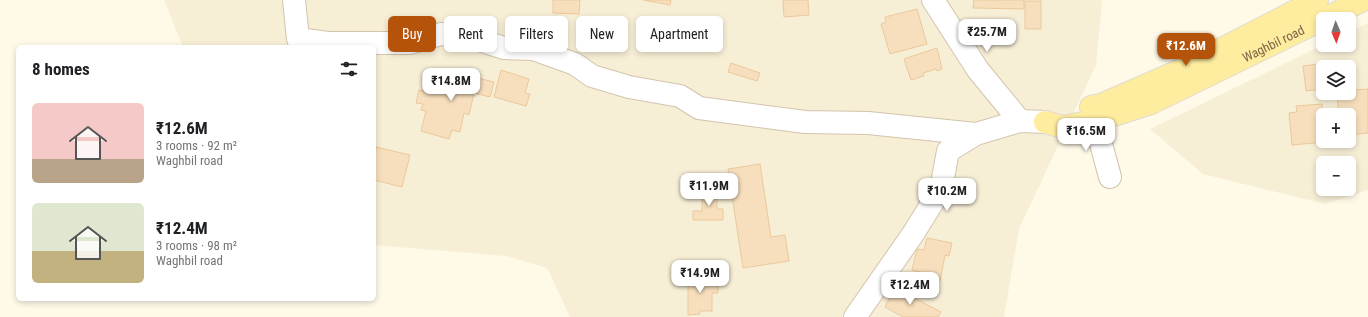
<!DOCTYPE html>
<meta charset="utf-8">
<style>
:root{--surface:#fff;--page:#f2f2f2;--text:#202124;--muted:#757577;--accent:#b45309}
body{margin:0;font-family:"Roboto Condensed",sans-serif;background:var(--page);color:var(--text);height:100vh;display:flex;flex-direction:column;font-size:15px;white-space:nowrap}
*{box-sizing:border-box;margin:0}
p{font-size:13px;color:var(--muted)}
.icon{flex:none;width:22px;height:22px;fill:none;stroke:currentColor;stroke-width:2;stroke-linecap:round;stroke-linejoin:round}
.map{position:relative;flex:1;overflow:hidden}
.side{position:absolute;left:16px;top:45px;width:360px;height:256px;display:flex;flex-direction:column;background:var(--surface);border-radius:6px;box-shadow:0 2px 6px #0003}
.side>*{flex:none}
.top-card{position:absolute;left:388px;top:16px;width:380px;height:36px;display:flex;gap:8px}
.needle{width:26px;rotate:178deg}
.fabs{position:absolute;left:1316px;top:12px;display:grid;gap:8px}
.fabs a{display:grid;place-items:center;width:40px;height:40px;border-radius:6px;background:var(--surface);box-shadow:0 2px 6px #0003;font-size:20px}
.price{position:absolute;translate:-50% -34px;padding:0 9px;border-radius:8px;background:#fff;color:#222;font-size:13px;line-height:26px;filter:drop-shadow(0 1px 2px #0008)}
.price::after{content:'';position:absolute;left:50%;top:24px;width:12px;height:9px;margin-left:-6px;background:inherit;clip-path:polygon(0 0,100% 0,50% 100%)}
.price.current{background:var(--accent);color:#fff}
ul{padding:0;list-style:none}
li{display:flex;align-items:center;gap:12px;height:100px;padding:0 16px}
li span{display:grid;place-items:center;flex:none;width:112px;height:80px;border-radius:6px;color:#555}
li>.icon{margin-inline-start:auto}
span .icon{width:48px;height:48px;fill:#fffc;stroke-width:1}
li b{font-size:17px}
h2{display:flex;justify-content:space-between;align-items:center;height:48px;padding:0 16px;font-size:17px}
.pill{padding:0 14px;border-radius:6px;background:var(--surface);box-shadow:0 2px 6px #0003;font-size:14px;line-height:36px}
.pill.current{background:var(--accent);color:#fff}
.map>svg:first-child{display:block}
</style>
<div class="map">
<svg width="1368" height="317" viewBox="0 0 1368 317">
<rect width="100%" height="100%" fill="#fffae8"/>
<path fill="#f7eed6" fill-rule="evenodd" d="M164 0H1101L1102 2 1096 65 1019 229 1004 317H570L547 268 506 256 374 245V47H183Z
M1368 23V190L1325 204 1203 174 1150 129 1323 45H1349V32ZM1323 67H1349V93H1323ZM1323 115H1349V141H1323ZM1323 163H1349V189H1323Z"/>
<path fill="#f7dfbd" stroke="#ecc89b" d="M553 0H580L579 14 553 13Z
M643 0H671L670 5Z
M783 0H808L809 15 784 17Z
M974 0H1024V9L973 8Z
M1025 1H1041V29H1025Z
M917 9 927 44 890 54 881 24 886 22 885 17Z
M937 48 942 69 937 71 936 69 923 73 924 76 911 80 904 59Z
M731 63 760 73 757 81 728 72Z
M1326 63V67H1323V89L1306 91 1303 66Z
M441 69 494 82 490 97 474 93 469 115 464 113 460 132 452 130 449 139 421 131 426 111 421 110 423 104 416 103 419 90 435 94Z
M501 70 529 79 525 93 530 94 526 106 494 97Z
M1368 89V133L1349 135V115H1339L1337 96 1353 95V90Z
M1322 104 1323 141 1325 142 1292 145 1289 113 1297 112 1296 106Z
M376 147 410 155 402 187 374 180Z
M760 164 771 237 785 235 789 261 743 268 728 169Z
M702 190H717V209H723V220H693V211H702Z
M927 238 952 243 949 256 945 255 940 281 927 278V274L912 270 917 249 924 250Z
M688 275H708L707 279H713V285H718V293H712V311H700V314L688 315Z
M895 288 941 312 938 317H903L885 307Z"/>
<g fill="none" stroke-linecap="round" stroke-linejoin="round">
<g stroke="#d3c4ac" stroke-width="24">
<path id="minor" d="M294 0 298 39 328 43H410L441 34 473 38 504 48 533 49 575 64 592 76 629 87 680 96 699 108 805 122 868 123 976 134
M933 0 978 70 1020 121
M1095 106 1100 140 1110 177
M855 317 913 234 941 189 948 151 976 134 1020 121 1045 122"/>
</g>
<g stroke="#e0dad3" stroke-width="24">
<g id="major">
<path d="M1324 19 1363 0"/>
<path d="M1091 107 1101 105 1181 70 1317 0"/>
<path id="s1" d="M1045 122 1063 127 1098 120 1151 103 1323 19"/>
</g>
</g>
<use href="#minor" stroke="#fff" stroke-width="22"/>
<use href="#major" stroke="#ffed9f" stroke-width="22"/>
</g>
<g text-anchor="middle" stroke-width="4" stroke-linejoin="round" paint-order="stroke">
<g font-size="13" fill="#7d6448" stroke="#fffcf1">
<text dy="5" stroke="none"><textPath href="#s1" startOffset="246">Waghbil road</textPath></text>
</g>
</g>
</svg>
<div class="fabs">
<a><svg class="needle" viewBox="-14 -14 28 28"><path d="M0-13l5 13h-10z" fill="#e53935"/><path d="M0 13l5-13h-10z" fill="#757577"/></svg></a>
<a><svg class="icon" aria-label="layers" viewBox="0 0 24 24"><path d="M12 4l9 5-9 5-9-5zM3 14l9 5 9-5"/></svg></a>
<a>+</a>
<a>−</a>
</div>
<b class="price" style="left:987px;top:53px">₹25.7M</b>
<b class="price current" style="left:1186px;top:67px">₹12.6M</b>
<b class="price" style="left:451px;top:102px">₹14.8M</b>
<b class="price" style="left:1086px;top:152px">₹16.5M</b>
<b class="price" style="left:709px;top:207px">₹11.9M</b>
<b class="price" style="left:947px;top:212px">₹10.2M</b>
<b class="price" style="left:700px;top:294px">₹14.9M</b>
<b class="price" style="left:910px;top:306px">₹12.4M</b>
<div class="top-card">
<a class="pill current">Buy</a>
<a class="pill">Rent</a>
<a class="pill">Filters</a>
<a class="pill">New</a>
<a class="pill">Apartment</a>
</div>
<section class="side">
<h2>8 homes<svg class="icon" aria-label="filters" viewBox="0 0 24 24"><path d="M4 7h16M4 17h16"/><circle cx="9" cy="7" r="2"/><circle cx="15" cy="17" r="2"/></svg></h2>
<ul>
<li><span style="background:linear-gradient(#f6c9c9 70%,#b9a48a 0)"><svg class="icon" aria-label="home" viewBox="0 0 24 24"><path d="M3 11l9-7 9 7M6 9v11h12V9"/></svg></span><div><b>₹12.6M</b><p>3 rooms · 92 m²</p><p>Waghbil road</p></div></li>
<li><span style="background:linear-gradient(#dfe7d0 60%,#c2b280 0)"><svg class="icon" aria-label="home" viewBox="0 0 24 24"><path d="M3 11l9-7 9 7M6 9v11h12V9"/></svg></span><div><b>₹12.4M</b><p>3 rooms · 98 m²</p><p>Waghbil road</p></div></li>
</ul>
</section>
</div>
